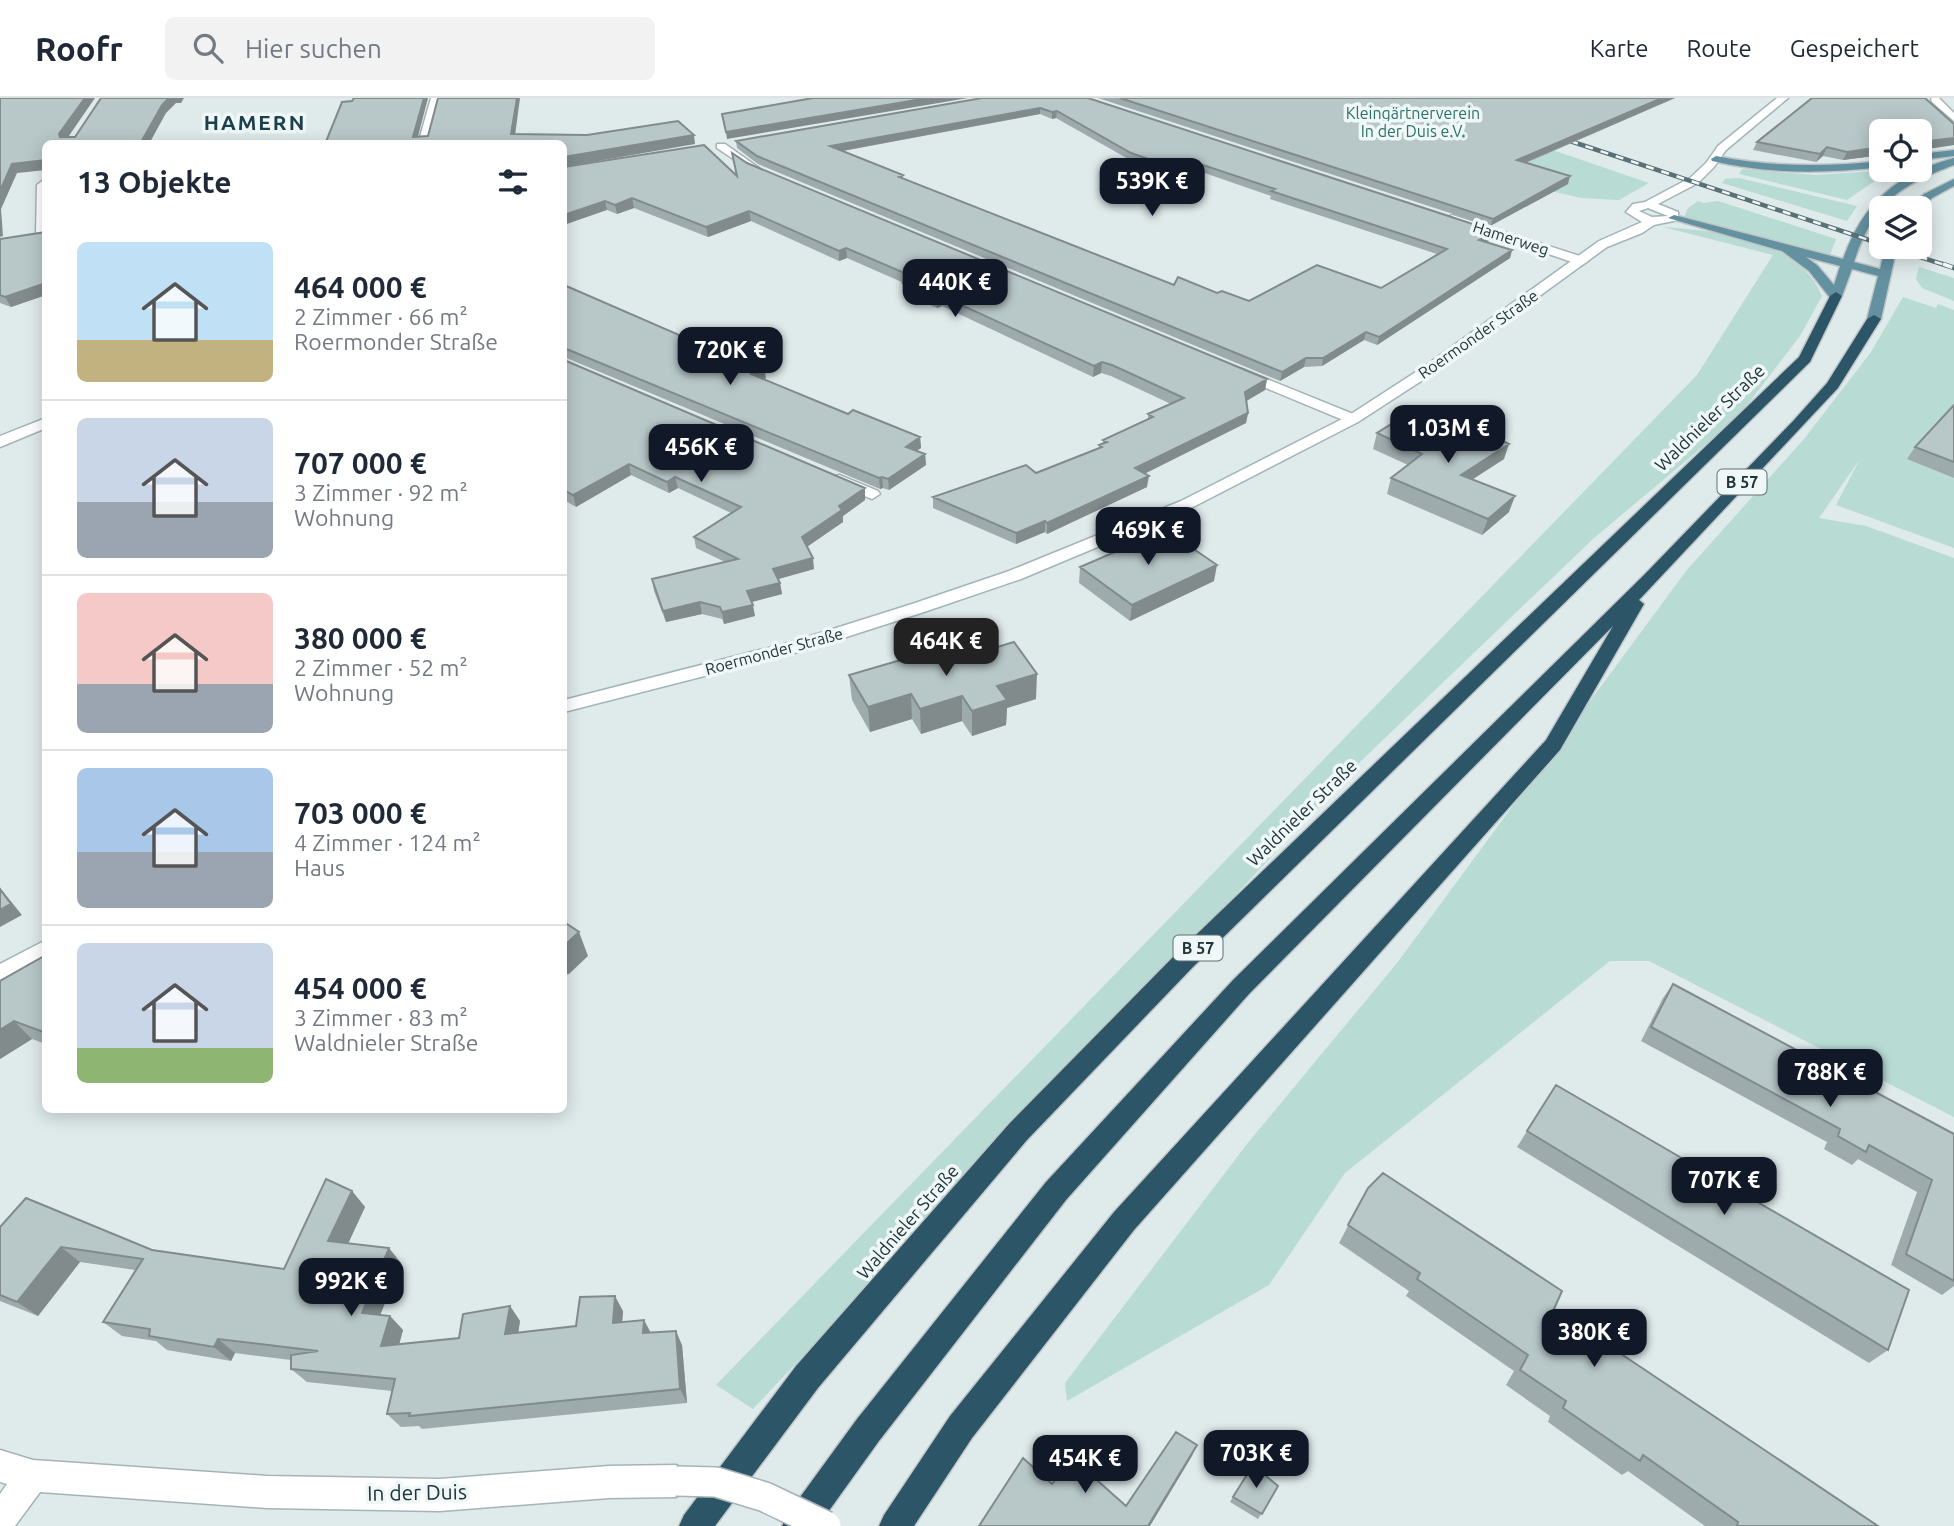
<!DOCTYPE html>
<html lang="de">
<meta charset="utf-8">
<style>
:root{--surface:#fff;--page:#f2f2f3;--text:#1f2937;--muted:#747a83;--line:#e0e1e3;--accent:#111827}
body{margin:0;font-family:Ubuntu,sans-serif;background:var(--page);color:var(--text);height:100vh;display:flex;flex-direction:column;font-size:26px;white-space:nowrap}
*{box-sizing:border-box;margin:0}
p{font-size:23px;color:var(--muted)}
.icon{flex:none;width:38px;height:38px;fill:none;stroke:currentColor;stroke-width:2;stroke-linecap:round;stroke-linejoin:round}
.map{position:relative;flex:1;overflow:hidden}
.drawer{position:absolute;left:42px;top:42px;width:525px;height:973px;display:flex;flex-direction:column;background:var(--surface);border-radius:10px;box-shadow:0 4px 18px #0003}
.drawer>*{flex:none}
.buttons{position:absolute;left:1869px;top:21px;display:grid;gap:14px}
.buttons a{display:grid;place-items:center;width:63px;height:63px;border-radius:10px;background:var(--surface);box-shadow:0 4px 18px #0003;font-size:35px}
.price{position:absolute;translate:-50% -60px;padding:0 16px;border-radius:14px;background:var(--accent);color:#fff;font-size:23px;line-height:46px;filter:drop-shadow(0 2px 4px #0008)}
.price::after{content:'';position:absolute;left:50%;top:42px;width:21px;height:16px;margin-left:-10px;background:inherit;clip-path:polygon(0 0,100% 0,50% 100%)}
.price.selected{background:#222;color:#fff}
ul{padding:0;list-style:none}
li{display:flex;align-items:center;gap:21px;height:175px;padding:0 35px}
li+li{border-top:2px solid var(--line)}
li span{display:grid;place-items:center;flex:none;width:196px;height:140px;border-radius:10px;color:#555}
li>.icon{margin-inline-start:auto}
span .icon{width:84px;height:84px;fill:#fffc;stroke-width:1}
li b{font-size:30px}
h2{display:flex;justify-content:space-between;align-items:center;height:84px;padding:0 35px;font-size:30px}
header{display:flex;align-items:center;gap:42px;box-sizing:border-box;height:98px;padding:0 35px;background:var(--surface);border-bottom:2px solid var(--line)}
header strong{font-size:33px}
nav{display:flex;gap:38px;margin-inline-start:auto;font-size:24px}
.search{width:490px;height:63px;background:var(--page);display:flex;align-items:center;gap:18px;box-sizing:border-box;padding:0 24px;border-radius:10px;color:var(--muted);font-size:26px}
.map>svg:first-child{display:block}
</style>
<header>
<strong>Roofr</strong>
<div class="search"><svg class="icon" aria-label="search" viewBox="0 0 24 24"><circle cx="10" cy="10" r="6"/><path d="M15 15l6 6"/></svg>Hier suchen</div>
<nav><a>Karte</a><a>Route</a><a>Gespeichert</a></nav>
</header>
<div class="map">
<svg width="1954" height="1428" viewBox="0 0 1954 1428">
<rect width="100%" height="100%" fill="#dfeaeb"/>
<path fill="#b8dcd4" d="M1435 12 1649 85 1619 102 1581 100 1543 91Z
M1742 71 1817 77 1891 72 1847 102 1739 76Z
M1739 80 1857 108 1847 123 1722 85 1725 81Z
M1698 103 1704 105 1718 103 1836 141 1829 160 1684 119 1688 110Z
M1663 129C1718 133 1798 140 1822 198L1800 238 1738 319 1593 441 1362 662 753 1311 716 1287 1697 277 1773 157Z
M1919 169 1954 180V203L1922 190 1916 181Z
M1903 199 1936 210 1938 206 1954 212V450L1836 407 1860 361 1819 420 1866 428 1954 460V1019L1649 863H1610L1345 1075 1269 1187 1067 1303 1065 1285 1247 1046 1397 865 1686 473 1804 341 1871 254Z"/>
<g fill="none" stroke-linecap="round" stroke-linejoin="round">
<g stroke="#a6b3b6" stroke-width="3">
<path id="street" d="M431 0H441L428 46H418Z
M1931 0H1939L1954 15V23L1932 4Z
M717 46H725L759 70 750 72 717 50Z
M46 80V141L42 142 36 138 37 87Z
M1452 117 1586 160 1588 163 1582 167 1578 166 1448 122 1446 120Z
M1242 271 1358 318 1360 321 1353 325 1348 324 1237 278V272Z
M46 320V330L0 349V338Z
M839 377 878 393 880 396 872 401 833 385 831 382 833 379Z
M0 1352 33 1362 267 1378 440 1381 609 1368 676 1367 687 1372 692 1383 687 1394 676 1399 609 1400 440 1413 267 1410 40 1394 15 1428H0V1396L7 1386 0 1384Z"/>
</g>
<g stroke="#a1b5b9" stroke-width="3">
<path id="secondary" d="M1777 0H1788L1726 52 1714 69 1698 85 1658 106 1678 114V122L1654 127 1642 135 1607 149 1435 274 1358 324 1193 409 1021 481 924 514 806 552 564 614V602L795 543 912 506 1009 473 1181 403 1348 318 1425 268 1599 143 1642 124 1626 114 1633 106 1645 104 1690 80 1706 65 1718 48ZM1648 110 1668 118 1652 119 1639 113Z
M46 842V863L0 887V866Z"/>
</g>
<g stroke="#c1c6c8" stroke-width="3">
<path id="primary" d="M1954 52V58L1920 62V56Z
M1716 58C1771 69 1825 69 1881 63V69C1824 76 1768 76 1712 63L1711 61Z
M1954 60V67C1897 89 1874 105 1854 164L1880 171 1885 149H1897L1881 221 1874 225 1867 221 1878 178 1852 171 1842 198 1836 202 1831 201 1809 173 1782 153 1668 120 1674 117 1843 161C1863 105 1896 76 1954 60ZM1806 159 1840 168 1834 187 1817 167Z
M1954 81V88L1932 100 1920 112 1909 110 1924 96Z"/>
</g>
<g stroke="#c1c6c8" stroke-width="3">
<path id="highway" d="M1836 194 1842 198 1810 264 1192 870 1027 1042 818 1290 715 1428H679L684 1417 796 1268 1009 1026 1176 856 1799 259 1830 198Z
M1874 217 1881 221 1838 290 1639 502 1644 506 1560 652 1134 1132 972 1340 914 1428H879L884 1417 950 1318 1114 1114 1546 642 1613 528 1249 896 1066 1102 879 1343 818 1428H782L787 1417 857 1321 1046 1084 1233 882 1645 476 1794 322 1827 285 1867 221Z"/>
</g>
<use href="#street" fill="#fff" fill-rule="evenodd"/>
<use href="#secondary" fill="#fff" fill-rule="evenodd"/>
<use href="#primary" fill="#6491a0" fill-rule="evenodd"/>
<use href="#highway" fill="#2c5567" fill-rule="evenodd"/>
<g stroke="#5a7077" stroke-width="4.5">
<path id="rail-far1" d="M1555 38 1881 146
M1889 149 1948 168"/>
</g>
<g stroke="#5a7077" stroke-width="5">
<path id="rail" d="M1943 166 1954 170"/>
</g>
<use href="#rail-far1" stroke="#f0f7f7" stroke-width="2.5" stroke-dasharray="8" stroke-linecap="butt"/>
<use href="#rail" stroke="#f0f7f7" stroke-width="3.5" stroke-dasharray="10" stroke-linecap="butt"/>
<g stroke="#a6b3b6" stroke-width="32" stroke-linecap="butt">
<path id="street-bridge" d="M676 1383 716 1384 765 1399 826 1428"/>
</g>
<use href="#street-bridge" stroke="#fff" stroke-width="29"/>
</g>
<path fill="#9eabac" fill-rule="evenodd" d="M1088 0 1479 128 1478 131 1489 143 1486 144 1512 152 1510 160 1377 247 1364 242 1322 268 1304 269 1280 283 758 66 737 50 736 43ZM1040 16 1052 21 1056 20 1130 62 1168 75 1196 72 1271 98 1270 101 1437 156 1381 190 1249 203 1217 195 1174 187 903 80V77L843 53Z
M1098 0H1675L1526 65 1568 86 1490 128Z
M1954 26V47L1920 52V33H1881V57L1843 62 1823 58 1816 64 1753 52 1757 44Z
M732 55 747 65 1267 281 1265 292 1246 303 1248 315 1246 325 1144 376 1147 389 1047 436 1045 434 1016 446 933 410V399L1036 375 1099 350V347L1103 346V342L1148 322V316L1171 306 1111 278 1101 275 1093 279 942 208 937 210 903 195V185H904L847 160 839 163 751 123 708 139 634 110 617 116 607 112 564 69 736 76Z
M46 134V197L11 209 0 205V141Z
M564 187 766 280 763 281 848 316 920 339 921 350 916 353 925 356 926 367 889 392 883 390 880 391 564 259Z
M564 262 865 390V402L843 418V424L807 448 814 471 778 481 780 485 782 496 751 504 755 518 724 526 722 521 702 516 666 524 654 493 652 481 725 464 696 450 694 439 731 415 678 390 669 395 631 377 576 409 564 402Z
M1954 307V380L1907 361 1915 349Z
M1377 335 1504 361 1473 381 1509 414 1482 437 1387 396 1391 380 1408 367 1373 351Z
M1080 469 1214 483 1130 523 1079 485Z
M974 556 1036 601 1007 610 1006 627 972 638 962 623 921 636 912 621 870 634 852 602 849 577 930 561Z
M46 857V946L32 941 0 961V883Z
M1673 886 1954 1036V1188L1942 1197 1891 1167 1917 1094 1858 1061 1852 1067 1824 1051 1827 1044 1641 943 1663 900Z
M1546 1003 1888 1252 1869 1265 1517 1049Z
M1368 1090 1554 1211 1878 1428H1705L1628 1373 1622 1377 1548 1324 1550 1318 1506 1287 1514 1273 1406 1198 1409 1193 1339 1145Z
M352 1093 365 1109 348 1145 401 1165 380 1217 390 1218 403 1232 399 1246 459 1240 510 1208 520 1223 518 1235 576 1228 623 1213 622 1224 682 1247 687 1305 422 1331 419 1328 401 1329 387 1316 392 1293 307 1284 291 1271V1262L235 1255 231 1263 167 1252 156 1243 122 1238 103 1224 135 1172 80 1164 38 1218 0 1203V1129L284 1171Z
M1278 1388 1258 1421 1230 1404 1233 1399Z"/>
<path fill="#818b8c" d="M85 0H95L64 45 60 39 59 36Z
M169 0H184L181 5H176L166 15 149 46H140L162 7Z
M424 0H428L416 46 413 39Z
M517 0H520L514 45 511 36Z
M928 0H968L727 41 726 34Z
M1662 0H1675L1515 69 1517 62Z
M1040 10V16L831 55 830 48Z
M1057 13 1056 20 1052 21V14Z
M694 37 695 46 564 69V59Z
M1954 40V47L1920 52V44Z
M1827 49 1823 58 1816 64 1820 56Z
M1881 49V57L1843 62 1847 54Z
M46 62V72L17 75 1 111 3 138 0 139V93L12 66Z
M1197 65 1196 72 1168 75V68Z
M1570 78 1568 86 1490 128 1493 121Z
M632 100 634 110 617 116 615 107Z
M605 103 607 112 564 127V117Z
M749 113 751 123 708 139 706 129Z
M1491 135 1489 143 1476 150 1479 142Z
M846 150 847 160 839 163V153Z
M1512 152 1510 160 1377 247 1379 239Z
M46 185V197L11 209 5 199Z
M942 198V208L937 210V200Z
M1366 234 1364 242 1322 268 1323 260Z
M1306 260 1304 269 1280 283 1282 274Z
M1102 264 1101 275 1093 279 1094 268Z
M764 269 766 280 753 287 751 276Z
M1267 281 1265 292 1243 305 1245 294Z
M1248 315 1246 325 1134 381 1135 370Z
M920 339 921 350 906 360V349Z
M1509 346 1504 361 1456 392 1461 377Z
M925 356 926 367 889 392 888 381Z
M629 366 631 377 576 409 573 397Z
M1149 378 1147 389 1047 436V425Z
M675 379 678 390 669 395 667 384Z
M882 379 883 390 880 391 879 380Z
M865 390V402L843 418V424L804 451 802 439 839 408Z
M1515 398 1509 414 1482 437 1488 421Z
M1045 423V434L1016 446V435Z
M813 460 814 471 775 482 773 471Z
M1217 467 1214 483 1130 523 1132 507Z
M780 485 782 496 748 505 747 493Z
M700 504 702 516 666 524 663 513Z
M753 507 755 518 724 526 722 514Z
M1037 576 1036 601 1007 610 1006 627 972 638V613L997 588Z
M911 596 912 621 870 634 868 609Z
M962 598V623L921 636 920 611Z
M0 790 22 817 0 829Z
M579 834 588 858 569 876 564 877V848Z
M14 923 32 941 0 961V932Z
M352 1093 365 1109 342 1159 328 1143Z
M61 1149 80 1164 38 1218 17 1204Z
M389 1150 401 1165 375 1230 362 1215Z
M615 1198 623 1213 621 1239 613 1225Z
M510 1208 520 1223 516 1250 505 1236Z
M390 1218 403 1232 395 1262 381 1248Z
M644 1222 652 1237 643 1235Z
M676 1233 682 1247 687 1305 680 1291Z
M218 1241 235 1255 231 1263 214 1249Z
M1197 1347 1192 1358 1150 1428H1148Z"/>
<path fill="#b8c7c8" stroke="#818b8c" stroke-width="2" fill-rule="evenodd" d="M0 0H85L59 36 60 39H75L101 0H169L162 7 140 46H46V62L12 66 0 93Z
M354 0H424L413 39 428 38 438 0H517L511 36 587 37 678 23 694 37 564 59V46H325L342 4 352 3Z
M813 0H928L726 34 722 16Z
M982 0H1088L1479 128 1475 130 1491 135 1479 142 1512 152 1379 239 1366 234 1323 260H1306L1282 274 757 58 736 43ZM1040 10 1052 14 1057 13 1131 55 1168 68 1197 65 1275 91 1271 93 1447 151 1381 190 1317 167 1249 203 1222 193 1217 195 1178 179 1174 187 899 79 903 77 830 48Z
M1120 0H1662L1517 62 1570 78 1493 121Z
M1812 0H1925L1954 26V40L1920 44V33H1881V49L1847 54 1827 49 1820 56 1757 44Z
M704 47 737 78 732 55 747 65 1267 281 1245 294 1248 315 1135 370 1149 378 1047 425 1045 423 1016 435 933 399 1026 367 1036 375 1102 349 1099 347 1107 344 1103 342 1153 319 1148 316 1184 300 1112 267 1102 264 1094 268 942 198 937 200 903 185 914 179 846 150 839 153 749 113 706 129 632 100 615 107 605 103 564 117V69Z
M46 134V185L5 199 0 197V141Z
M564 187 688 241 692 239 764 269 751 276 848 316 853 312 920 339 906 349 925 356 888 381 882 379 879 380 564 250Z
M564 262 865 390 839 408 842 412 802 439 813 460 773 471 780 485 747 493 753 507 722 514 720 509 700 504 663 513 652 481 738 461 694 439 741 409 675 379 667 384 629 366 573 397 564 392Z
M1954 307V364L1915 349Z
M1406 317 1462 342 1478 332 1509 346 1461 377 1515 398 1488 421 1391 380 1422 356 1377 335Z
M1166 432 1217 467 1132 507 1080 469Z
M1014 544 1037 576 997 588 1007 602 972 613 962 598 920 611 911 596 868 609 849 577 925 555 930 561 970 549 974 556Z
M0 791 11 806 0 812Z
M564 824 579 834 564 848Z
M46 857V935L14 923 0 932V883Z
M1673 886 1954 1036V1183L1906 1156 1932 1082 1869 1047 1866 1054 1838 1038 1840 1031 1651 929Z
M1556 987 1909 1192 1888 1252 1527 1033Z
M1383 1075 1562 1193 1554 1211 1878 1428H1737L1738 1424 1643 1357 1640 1363 1563 1310 1566 1303 1520 1272 1528 1257 1417 1181 1420 1175 1348 1127 1368 1090Z
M326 1081 352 1093 328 1143 389 1150 362 1215 390 1218 381 1248 459 1240 463 1216 510 1208 505 1236 576 1228 580 1199 615 1198 613 1225 644 1222 643 1235 676 1233 680 1291 409 1318 410 1315 387 1316 395 1281 291 1271V1257L318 1253 218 1241 214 1249 149 1238 150 1231 103 1224 143 1161 61 1149 17 1204 0 1197V1129L26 1100 152 1152 284 1171Z
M1176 1334 1197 1347 1148 1428H979L1023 1360 1052 1386 1071 1359 1126 1408Z
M1253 1367 1278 1388 1262 1416 1233 1399Z"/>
<g text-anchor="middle" stroke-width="7" stroke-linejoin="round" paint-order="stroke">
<g font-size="16" fill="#2b716a" stroke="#f0f7f7">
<text x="1413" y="21">Kleingärtnerverein<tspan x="1413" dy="18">In der Duis e.V.</tspan></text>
</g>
<g font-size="16" fill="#20343b" stroke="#f0f7f7">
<text transform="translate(1511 140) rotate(18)" y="6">Hamerweg</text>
<text transform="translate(1478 236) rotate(-35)" y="6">Roermonder Straße</text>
<text transform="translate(774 553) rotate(-15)" y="6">Roermonder Straße</text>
</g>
<g fill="#f0f7f7" stroke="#5e6e73" stroke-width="2">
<rect x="1717.5" y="371.5" width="49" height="25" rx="5"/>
<rect x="1173.5" y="837.5" width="49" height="25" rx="5"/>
</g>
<g font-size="16" font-weight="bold" fill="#20343b">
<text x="1742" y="390">B 57</text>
<text x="1198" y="856">B 57</text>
</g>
<g font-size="18" fill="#20343b" stroke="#f0f7f7">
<text transform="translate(1710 320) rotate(-44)" y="6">Waldnieler Straße</text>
<text transform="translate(1302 715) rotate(-44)" y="6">Waldnieler Straße</text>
<text transform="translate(908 1124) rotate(-49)" y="6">Waldnieler Straße</text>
</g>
<g font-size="21" font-weight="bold" letter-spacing="2" fill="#1c404d" stroke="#f0f7f7">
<text x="255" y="32">HAMERN</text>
</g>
<g font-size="21" fill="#20343b" stroke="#f0f7f7">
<text transform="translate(417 1395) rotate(-1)" y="7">In der Duis</text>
</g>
</g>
</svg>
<div class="buttons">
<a><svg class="icon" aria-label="locate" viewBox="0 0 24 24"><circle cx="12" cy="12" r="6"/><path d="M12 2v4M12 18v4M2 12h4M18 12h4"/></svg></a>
<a><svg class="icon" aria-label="layers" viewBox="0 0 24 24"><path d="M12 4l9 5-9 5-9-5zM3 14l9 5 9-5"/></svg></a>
</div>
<b class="price" style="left:1152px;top:120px">539K €</b>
<b class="price" style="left:955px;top:221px">440K €</b>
<b class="price" style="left:730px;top:289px">720K €</b>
<b class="price" style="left:1448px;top:367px">1.03M €</b>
<b class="price" style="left:701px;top:386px">456K €</b>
<b class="price" style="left:1148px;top:469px">469K €</b>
<b class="price selected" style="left:946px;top:580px">464K €</b>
<b class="price" style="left:1830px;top:1011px">788K €</b>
<b class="price" style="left:1724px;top:1119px">707K €</b>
<b class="price" style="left:351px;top:1220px">992K €</b>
<b class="price" style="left:1594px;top:1271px">380K €</b>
<b class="price" style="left:1256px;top:1392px">703K €</b>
<b class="price" style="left:1085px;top:1397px">454K €</b>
<section class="drawer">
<h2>13 Objekte<svg class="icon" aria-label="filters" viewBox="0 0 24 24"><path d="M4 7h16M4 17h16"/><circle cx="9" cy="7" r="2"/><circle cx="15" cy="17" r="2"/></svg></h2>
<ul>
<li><span style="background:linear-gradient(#bfe0f5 70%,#c2b280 0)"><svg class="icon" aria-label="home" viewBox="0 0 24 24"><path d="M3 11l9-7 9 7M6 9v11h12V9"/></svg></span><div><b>464 000 €</b><p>2 Zimmer · 66 m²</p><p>Roermonder Straße</p></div></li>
<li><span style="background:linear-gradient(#c9d6e8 60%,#9aa5b1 0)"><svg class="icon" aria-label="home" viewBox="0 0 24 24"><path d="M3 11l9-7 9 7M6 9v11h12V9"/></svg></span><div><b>707 000 €</b><p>3 Zimmer · 92 m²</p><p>Wohnung</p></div></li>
<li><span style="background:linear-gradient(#f6c9c9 65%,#9aa5b1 0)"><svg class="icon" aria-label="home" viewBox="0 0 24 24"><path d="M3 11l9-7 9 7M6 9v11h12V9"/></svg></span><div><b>380 000 €</b><p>2 Zimmer · 52 m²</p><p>Wohnung</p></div></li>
<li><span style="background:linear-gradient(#a9c7e8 60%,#9aa5b1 0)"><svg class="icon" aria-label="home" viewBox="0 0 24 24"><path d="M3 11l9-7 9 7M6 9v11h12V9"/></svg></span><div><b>703 000 €</b><p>4 Zimmer · 124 m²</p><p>Haus</p></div></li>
<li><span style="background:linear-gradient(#c9d6e8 75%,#8fb573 0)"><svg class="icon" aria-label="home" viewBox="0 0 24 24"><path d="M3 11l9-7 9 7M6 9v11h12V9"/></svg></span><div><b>454 000 €</b><p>3 Zimmer · 83 m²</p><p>Waldnieler Straße</p></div></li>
</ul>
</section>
</div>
